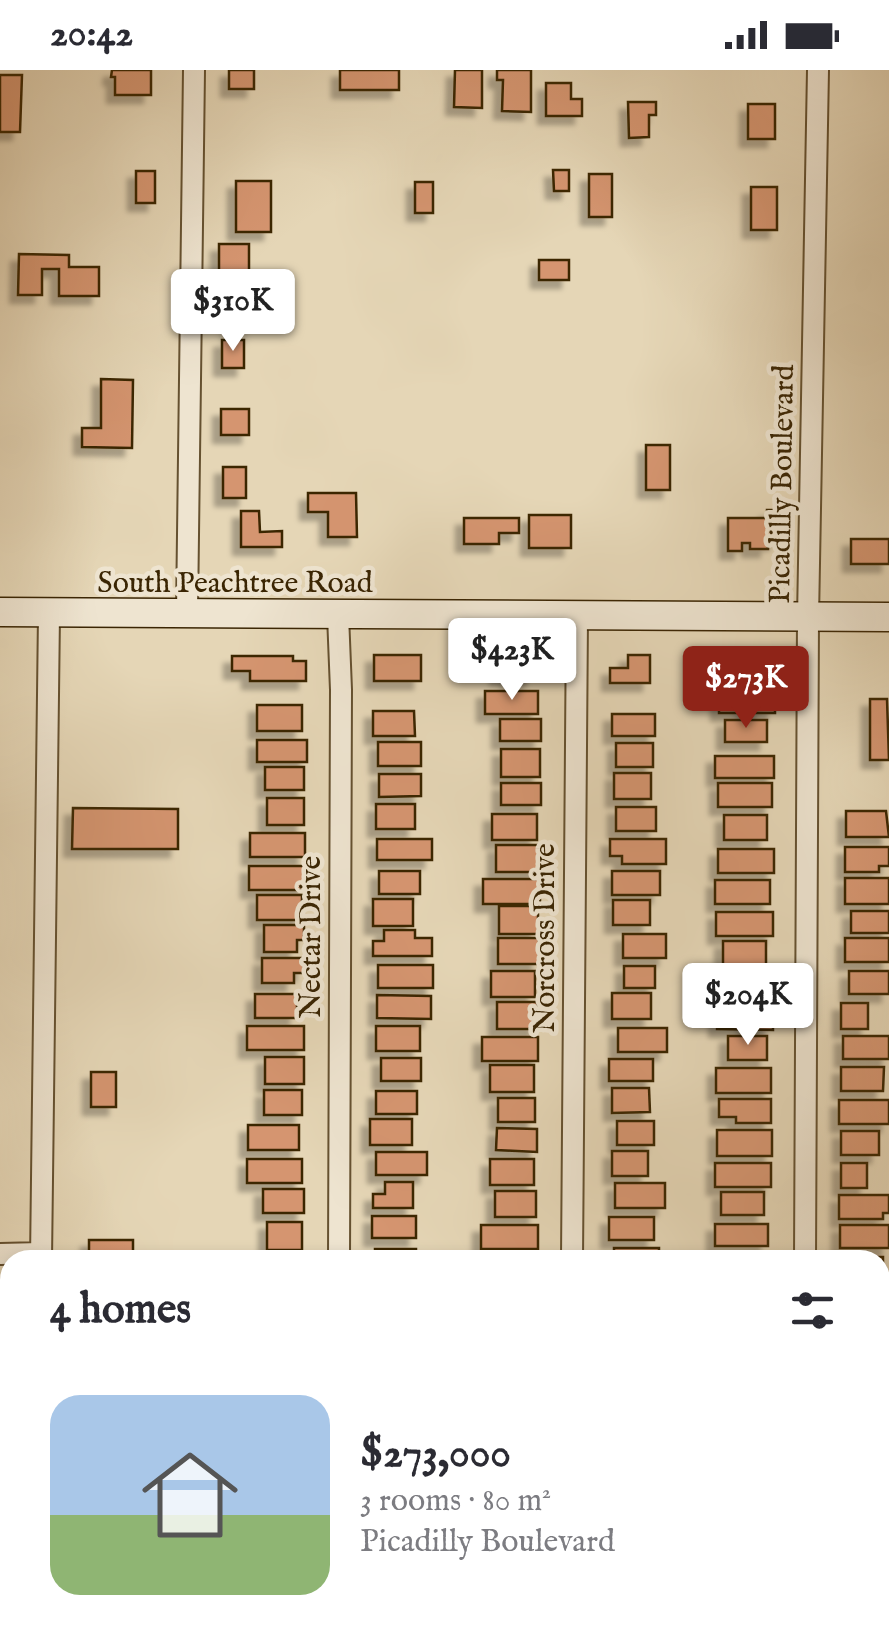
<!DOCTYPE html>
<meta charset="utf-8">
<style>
:root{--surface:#fff;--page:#f2f2f3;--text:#2b2b33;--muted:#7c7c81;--accent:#8f2418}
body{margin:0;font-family:"IM FELL English",serif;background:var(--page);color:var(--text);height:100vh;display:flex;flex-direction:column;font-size:38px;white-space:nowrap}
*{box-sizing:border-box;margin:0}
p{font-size:32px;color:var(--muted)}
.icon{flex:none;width:55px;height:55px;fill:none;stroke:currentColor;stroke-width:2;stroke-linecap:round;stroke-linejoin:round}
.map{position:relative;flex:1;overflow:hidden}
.drawer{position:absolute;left:0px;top:1180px;width:890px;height:392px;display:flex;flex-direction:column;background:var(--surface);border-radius:30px 30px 0 0;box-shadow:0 5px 15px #0003}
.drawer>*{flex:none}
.price{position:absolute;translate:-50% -85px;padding:0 22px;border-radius:10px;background:#fff;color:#222;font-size:32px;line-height:65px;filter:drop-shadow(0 2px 5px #0008)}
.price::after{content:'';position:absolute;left:50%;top:60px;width:30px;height:22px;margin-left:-15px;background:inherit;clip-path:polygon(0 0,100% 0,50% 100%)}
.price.selected{background:var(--accent);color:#fff}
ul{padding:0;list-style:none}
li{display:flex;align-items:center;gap:30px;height:250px;padding:0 50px}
li span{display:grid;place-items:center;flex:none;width:280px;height:200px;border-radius:30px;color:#555}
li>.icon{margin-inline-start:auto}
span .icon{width:120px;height:120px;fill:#fffc;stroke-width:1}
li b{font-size:42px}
h2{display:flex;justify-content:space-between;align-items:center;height:120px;padding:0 50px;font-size:42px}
.status{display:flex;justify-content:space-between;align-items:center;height:70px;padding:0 50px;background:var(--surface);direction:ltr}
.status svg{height:28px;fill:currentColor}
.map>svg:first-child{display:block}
</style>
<div class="status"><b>20:42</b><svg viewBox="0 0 49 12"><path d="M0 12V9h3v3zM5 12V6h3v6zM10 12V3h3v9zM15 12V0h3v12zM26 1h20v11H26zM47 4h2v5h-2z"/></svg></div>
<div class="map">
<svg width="889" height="1571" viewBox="0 0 889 1571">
<defs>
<filter id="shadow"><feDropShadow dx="-8" dy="8" stdDeviation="2.5" flood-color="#0004"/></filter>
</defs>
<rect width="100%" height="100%" fill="#e5d6b6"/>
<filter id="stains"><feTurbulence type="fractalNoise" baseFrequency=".002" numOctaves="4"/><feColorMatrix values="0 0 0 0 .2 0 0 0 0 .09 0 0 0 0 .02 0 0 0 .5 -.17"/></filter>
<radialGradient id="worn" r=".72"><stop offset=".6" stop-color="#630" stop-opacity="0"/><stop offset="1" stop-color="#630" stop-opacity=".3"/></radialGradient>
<path fill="#d59570" stroke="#3a2503" stroke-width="2.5" filter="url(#shadow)" d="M112 0H151V25H115V7H111Z
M229 0H254V19H229Z
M340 0H399V20H340Z
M455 0H482V38L454 37Z
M497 0H531V42L502 41 503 10H497Z
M0 5H22L20 62H0Z
M546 13H571V29H582V46H546Z
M628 32H656V45H649V67L629 68Z
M748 34H775V69H748Z
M553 100H569V121H554Z
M136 101H155V133H136Z
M589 104H612V147H589Z
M236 111H271V162H236Z
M415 112H433V143H415Z
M751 117H777V160H751Z
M219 174H249V206H219Z
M19 184 69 185V197H99V226H59V199H42V225H18Z
M539 190H569V210H539Z
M222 270H244V298H222Z
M101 309 133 310 132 378 82 377V358H101Z
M221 339H249V365H221Z
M646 375H670V420H646Z
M223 397H246V428H223Z
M308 423H356L357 467H328V442H308Z
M767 440H777V472H768V479H750V473H742V481H728V448H767Z
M241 441H259L260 462 282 461V477H241Z
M529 445H571V478H529Z
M464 448H519V463H499V474H464Z
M851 469H889V494H851Z
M498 581H534V607H498Z
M715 584H772V608H715Z
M374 585H421V611H374Z
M628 585H650V613H610V598H628Z
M232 586H293V591H306V611H250V601H232Z
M485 621H538V644H485Z
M719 621H775V643H719Z
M870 629H887L889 690H870Z
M257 635H302V661H257Z
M373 641H414L415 666H373Z
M612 644H655V666H612Z
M500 649H541V671H500Z
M725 650H767V672H725Z
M257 670H307V692H257Z
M378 672H421V696H378Z
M616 673H653V697H616Z
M501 679H540V707H501Z
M715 686H774V708H715Z
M265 697H304V720H265Z
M614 703H651V729H614Z
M379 704H421V726L379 727Z
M501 713H541V735H501Z
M718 713H772V737H718Z
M267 728H304V755H267Z
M376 734H415V759H376Z
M616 737H656V761H616Z
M73 738 178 739V779H72Z
M846 741H886L889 767H846Z
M492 744H537V770H492Z
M724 745H767V770H724Z
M250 763H305V787H250Z
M377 769H432V790H377Z
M610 769H666V794H622V786H610Z
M496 775H539V802H496Z
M845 777H889V796H879V802H845Z
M718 779H774V803H718Z
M249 796H306V820H249Z
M379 801H420V824H379Z
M612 801H660V825H612Z
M845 808H889V834H845Z
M483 809H540V834H483Z
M715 810H770V834H715Z
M257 825H302V850H257Z
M373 829H413V856H373Z
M613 830H650V855H613Z
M499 836H538V864H499Z
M851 841H889V863H851Z
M716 842H773V866H716Z
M264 855H304V870H297V882H264Z
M384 860H415V868H432V886H373V871H384Z
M623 864H666V888H623Z
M498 868H539V894H498Z
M845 868H889V892H845Z
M723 871H766V895H723Z
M262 888H304V903H294V913H262Z
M378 895H433V918H378Z
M624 896H655V918H624Z
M491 901H535V927H491Z
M849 901H889V924H849Z
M718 903H769V925H718Z
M612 923H651V949H612Z
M255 924H297V948H255Z
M377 925 431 926V949L377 948Z
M497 932H537V959H497Z
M841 933H868V959H841Z
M717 936H773V960L717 959Z
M247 956H304V980H247Z
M376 956H420V981H376Z
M618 958H667V982H618Z
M728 966H767V990H728Z
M843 966H889V989H843Z
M482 967H538V991H482Z
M265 987H304V1014H265Z
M381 988H421V1011H381Z
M609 989H653V1011H609Z
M490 995H534V1022H490Z
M841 997H884L883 1021H841Z
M716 998H771V1023H716Z
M91 1002H116V1037H91Z
M612 1018H649L650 1042 612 1043Z
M264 1020H302V1045H264Z
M376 1021H417V1044H376Z
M498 1028H535V1052H498Z
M719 1029H771V1053H736V1047H719Z
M839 1030H889V1054H839Z
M370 1049H412V1075H370Z
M617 1051H654V1075H617Z
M248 1055H299V1080H248Z
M497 1058 537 1059V1082L496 1080Z
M717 1060H772V1086H717Z
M841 1061H879V1085H841Z
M612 1081H648V1106H612Z
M376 1082H427V1105H376Z
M247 1089H302V1113H247Z
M490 1089H534V1115H490Z
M715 1093H771V1117H715Z
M841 1093H867V1118H841Z
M385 1112H413V1138H373V1124H385Z
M615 1113H665V1138H615Z
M263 1119H304V1143H263Z
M495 1121H536V1147H495Z
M721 1122H764V1145H721Z
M839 1125H889V1143H883V1149H839Z
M372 1146H416V1168H372Z
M609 1147H654V1170H609Z
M267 1152H302V1180H267Z
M715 1154H768V1176H715Z
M481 1155H538V1179H481Z
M840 1155H889V1178H840Z
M89 1170H133V1190H89Z
M614 1178H659V1190H614Z
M375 1179H416V1190H375Z
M497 1184H537V1190H497Z
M716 1187H771V1190H716Z
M841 1187H883V1212H880V1190H841Z
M880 1221 881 1228H889V1246H880Z
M880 1249H889V1267H880Z
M880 1283H889V1300H880Z
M880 1315H889V1334H883V1341H880Z
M880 1404H889V1461H880Z"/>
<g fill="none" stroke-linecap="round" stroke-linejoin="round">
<g stroke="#655130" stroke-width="24">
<path id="minor" d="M187 542 194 0
M338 545 341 620 339 1190
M0 1184 41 1183
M41 1190 49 544
M572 1190 577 547
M805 1190 808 548 818 0
M880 1373H889
M37 1571V1562"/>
</g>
<g stroke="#3a2503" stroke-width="31">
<path id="secondary" d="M0 542 889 547"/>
</g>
<use href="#minor" stroke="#eee4d0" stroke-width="20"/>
<use href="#secondary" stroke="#eee4d0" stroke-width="28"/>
</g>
<g text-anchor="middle" stroke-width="9" stroke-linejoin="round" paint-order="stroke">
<g font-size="30" fill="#3a2503" stroke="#eee4d0">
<text transform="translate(781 414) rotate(-89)" y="10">Picadilly Boulevard</text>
<text x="235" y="522">South Peachtree Road</text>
<text transform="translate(310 867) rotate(-90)" y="10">Nectar Drive</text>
<text transform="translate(544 868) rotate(-90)" y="10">Norcross Drive</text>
</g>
</g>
<rect width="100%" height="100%" filter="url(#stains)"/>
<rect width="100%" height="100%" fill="url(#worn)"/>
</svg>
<b class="price" style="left:233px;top:284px">$310K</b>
<b class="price" style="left:512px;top:633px">$423K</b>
<b class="price selected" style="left:746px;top:661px">$273K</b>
<b class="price" style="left:748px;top:978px">$204K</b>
<section class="drawer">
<h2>4 homes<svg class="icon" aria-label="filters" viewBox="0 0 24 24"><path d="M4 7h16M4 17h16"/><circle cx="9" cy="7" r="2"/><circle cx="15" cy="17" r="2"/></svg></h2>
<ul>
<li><span style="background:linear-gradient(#a9c7e8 60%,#8fb573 0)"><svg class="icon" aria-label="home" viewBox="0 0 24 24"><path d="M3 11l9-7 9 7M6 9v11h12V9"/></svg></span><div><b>$273,000</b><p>3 rooms · 80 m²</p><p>Picadilly Boulevard</p></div></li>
</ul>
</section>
</div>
